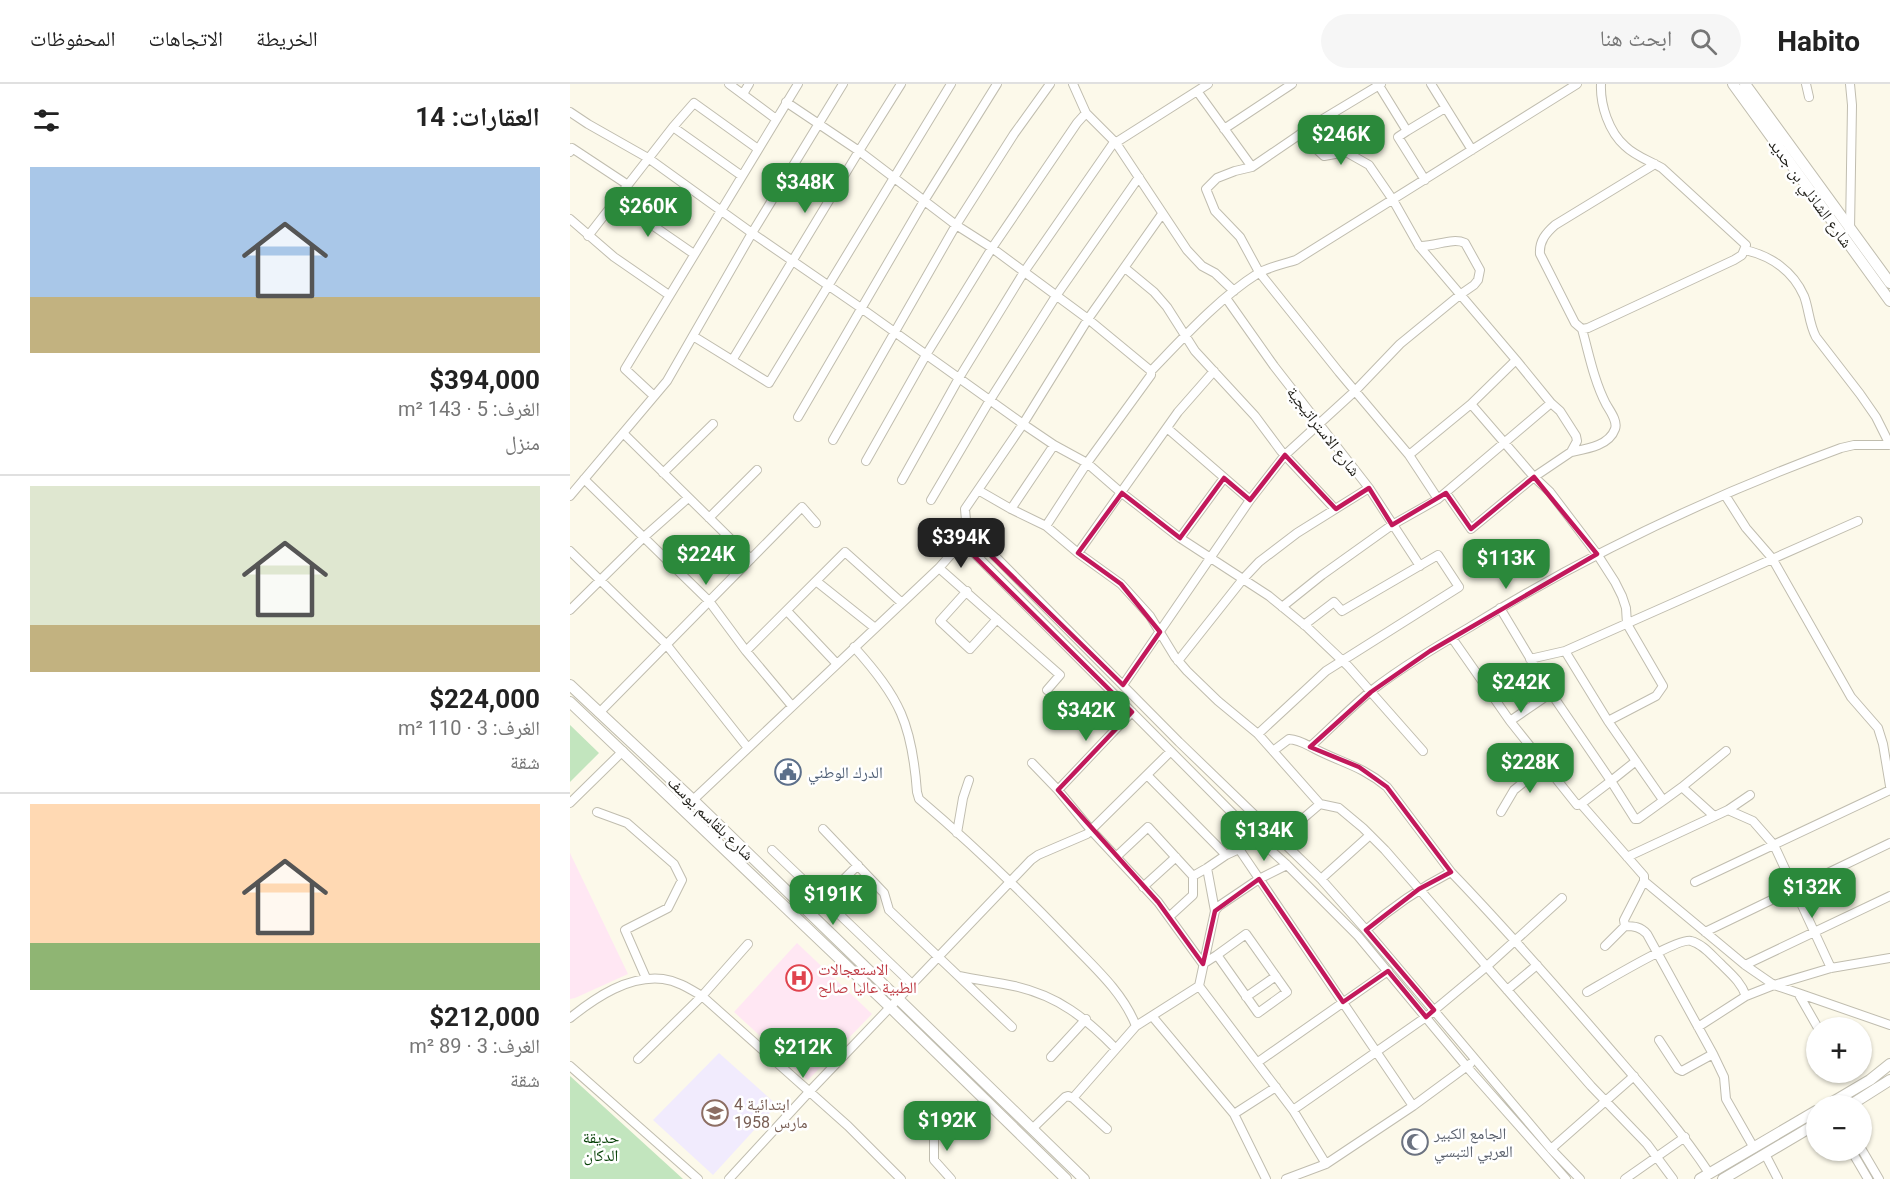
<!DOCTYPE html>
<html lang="ar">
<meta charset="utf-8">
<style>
:root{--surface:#fff;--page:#f6f6f6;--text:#222;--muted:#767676;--line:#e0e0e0;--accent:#2b893b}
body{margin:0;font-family:Roboto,"Noto Naskh Arabic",sans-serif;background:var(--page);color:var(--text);direction:rtl;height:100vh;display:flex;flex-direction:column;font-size:22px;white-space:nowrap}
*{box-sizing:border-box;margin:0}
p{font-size:20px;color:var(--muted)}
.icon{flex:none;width:33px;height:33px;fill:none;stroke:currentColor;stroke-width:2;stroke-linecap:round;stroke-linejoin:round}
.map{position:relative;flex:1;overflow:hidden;direction:ltr}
.side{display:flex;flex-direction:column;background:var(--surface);width:570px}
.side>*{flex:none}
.buttons{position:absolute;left:1236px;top:933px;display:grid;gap:12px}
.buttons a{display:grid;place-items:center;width:66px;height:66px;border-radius:50%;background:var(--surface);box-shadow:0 2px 4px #0004;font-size:30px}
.price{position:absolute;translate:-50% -51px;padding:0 14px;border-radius:12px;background:var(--accent);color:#fff;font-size:20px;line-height:39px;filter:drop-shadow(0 2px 3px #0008)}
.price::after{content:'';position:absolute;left:50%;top:36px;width:18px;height:14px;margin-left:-9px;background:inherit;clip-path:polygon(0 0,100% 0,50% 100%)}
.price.active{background:#222;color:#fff}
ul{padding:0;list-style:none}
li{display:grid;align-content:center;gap:12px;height:318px;padding:0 30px}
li+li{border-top:2px solid var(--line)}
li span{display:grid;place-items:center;height:186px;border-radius:0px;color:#555}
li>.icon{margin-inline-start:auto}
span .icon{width:108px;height:108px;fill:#fffc;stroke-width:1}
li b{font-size:26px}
h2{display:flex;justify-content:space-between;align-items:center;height:72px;padding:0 30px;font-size:26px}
header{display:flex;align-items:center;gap:36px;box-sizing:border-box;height:84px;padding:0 30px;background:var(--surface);border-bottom:2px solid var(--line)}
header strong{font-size:28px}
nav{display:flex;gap:33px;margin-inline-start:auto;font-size:21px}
.search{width:420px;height:54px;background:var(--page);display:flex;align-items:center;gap:15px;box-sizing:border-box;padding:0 21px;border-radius:33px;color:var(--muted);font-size:22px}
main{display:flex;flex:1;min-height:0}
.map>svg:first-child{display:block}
</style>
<header>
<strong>Habito</strong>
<div class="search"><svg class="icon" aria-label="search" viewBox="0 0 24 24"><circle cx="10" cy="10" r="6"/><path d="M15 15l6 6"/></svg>ابحث هنا</div>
<nav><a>الخريطة</a><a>الاتجاهات</a><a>المحفوظات</a></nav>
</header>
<main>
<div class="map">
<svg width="1320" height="1095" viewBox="0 0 1320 1095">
<rect width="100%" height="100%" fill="#fcf9ea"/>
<path fill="#f1ebfd" d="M149 969 207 1021 143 1091 83 1036Z"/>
<path fill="#ffe7f3" d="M0 769 58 890 5 914 0 915Z
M227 859 302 930 238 996 164 928Z"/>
<path fill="#c2e5be" d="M0 641 29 669 0 698Z
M0 992 113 1095H0Z"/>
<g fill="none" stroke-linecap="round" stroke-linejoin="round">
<g stroke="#c0bdaf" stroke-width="10">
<path id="minor" d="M159 0 206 35
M503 0 516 29 546 59 617 166 632 182 645 189 664 207
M808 0 837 47 875 24
M811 0 748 38 682 83 665 87 647 94 636 105 645 127 670 153 689 188 769 288 839 371 868 415
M861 0 902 66
M1031 0C1030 21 1039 48 1055 62 1065 72 1080 77 1092 84L1176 161 1172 171 1164 176 1018 244 1012 245 1005 239 970 170C969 157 976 149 985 141L1085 80
M1236 0 1239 13
M1280 0 1282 21 1280 146
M627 7 682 83
M173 10 179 0
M216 18 289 67 386 141 422 164 518 235 581 287V291L517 379 476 442
M0 28 18 40 78 74 182 149 291 224 453 340 484 361 517 379 548 406 610 454 699 512 738 544 778 582 853 667
M103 43 172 92
M654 45 722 0
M837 47 828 53 855 96
M730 50 754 72 776 68 799 81 823 116 849 162 946 276 901 320 964 393 980 408 1027 470 1045 498 1052 512 1056 524 1057 540 1093 602 1086 612 1038 637
M0 68 2 64 58 101
M46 116 124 170
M0 135 44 173 99 211
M18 152 103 43 124 19 188 65
M1175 166C1201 172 1223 187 1234 212 1239 225 1239 240 1246 253L1290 310 1306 333 1320 361
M555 184 584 208 597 223 625 267 685 332 711 367 765 425
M656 214 704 282 799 404 850 482
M123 252 199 299 381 0
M163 275 289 67 331 0
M946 276 981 319
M581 287C612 255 649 214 687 190 698 183 714 180 726 176L1007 0
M84 312 55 285 228 0
M228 333 354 117 427 0
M597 344 680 416
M53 349 181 475
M263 356 386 141 444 50 480 0
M1001 368C1016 365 1039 362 1045 345 1048 337 1040 327 1036 320 1024 297 1019 270 1012 245
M839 371 901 320
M296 377 356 271 422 164 507 39 516 29
M93 389 143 340
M14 395 139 517 176 567 222 622
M332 396 389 294 454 188 542 61 638 0
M408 406 441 425 476 442 508 469 551 500 580 532 605 573 617 587 648 617 688 650 750 720 769 724 793 744 815 766 1021 1002 1077 1060 1103 1095
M1155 411 1176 444 1202 474 1281 613 1308 644 1313 660 1320 702
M0 412 97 297 182 149 273 0
M361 416 420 316 486 212 569 93
M441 425 484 361
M139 434 187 386
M397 448 411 458 609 658 751 795 796 846 981 1065 1010 1095
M610 454 654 394
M391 459 402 467 684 751 717 781 788 852 897 983 996 1095
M0 467 96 560 178 664
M508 469 608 328 644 287
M369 484 490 591 477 606
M246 497 305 544
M397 507 370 537 400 565 427 535
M712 523 752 491 822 441 868 415 981 319 990 327 1006 352 1007 357 1001 368 964 393 901 445 876 409
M0 526 74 453 118 414
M217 527 267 580
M882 554 940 637 1007 721 1011 720 1041 697 981 609 930 524
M284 563C330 614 342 640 347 708L349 715C402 760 451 807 499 857 523 882 553 908 566 942
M176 567 275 468 332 519
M960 575 995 567
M608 577 673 495 689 478 727 449 799 404
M553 601 680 416 715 371 785 307 830 260 891 210 904 201 908 196 910 186 895 159C882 153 865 163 849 162
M29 629 232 423 246 439
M940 637 981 609
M688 650 756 587 889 503 868 471 772 527 764 518 734 541
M741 662C761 644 780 624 801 607 832 583 866 563 900 543 1016 471 1143 411 1271 364L1284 361H1320
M703 667 719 655C730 656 735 660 745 665 772 679 792 682 817 703L881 788C850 804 823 822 796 846
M1066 677 1041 697 1065 735H1068L1112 703
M462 679 488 706 521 746 588 818 633 880 647 871
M577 691 656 771
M488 706 562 628
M123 716 369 484 391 459 397 448 395 425 453 340 518 235 592 130
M1093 716 1038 637 995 567 1288 437
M0 719 53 667
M1011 720 1074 792V797L1054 836 1055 842 1035 862
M1158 726 1183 737 1204 761 1261 884
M27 728 57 739 104 780 112 796 98 824 55 846 76 894
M931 728 944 706 976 680
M1144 732 1112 703 1156 667
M253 745 314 809 319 826 442 943
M387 749 393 714 399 696
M709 755 750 720
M669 765 843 1022
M202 766 342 900
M546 773 578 743 623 792 637 784
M1057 773 1158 726 1180 711
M881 788C934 843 984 900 1034 958 1071 1001 1108 1042 1139 1089
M751 795 800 751
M1074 797 1175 881 1204 901 1228 909
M1125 798 1320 706
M573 803 606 773
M254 815 288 781
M645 827 637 784 656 771 669 765 684 751
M599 833 623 811V792
M1055 842C1064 842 1071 843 1077 850L1143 970 1154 993 1156 1015 1184 1064
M1135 848 1320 759
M676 850 717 908 688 929 647 871Z
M1175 881 1320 812
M389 892C407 896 426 898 444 902 488 912 516 934 546 965
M629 902 723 1026 756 1080
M937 906 967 881
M1017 908C1033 899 1109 853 1121 857 1133 860 1142 872 1151 880 1161 890 1171 898 1176 912L1128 943
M1176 912 1204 901 1261 884 1320 874
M676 913 706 892
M582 932 664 1030 696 1095
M0 934C26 913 59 891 93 895 108 897 120 905 132 912L278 1042 331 1095
M1248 944 1228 909 1320 941
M1089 956 1108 985 1112 987 1143 970
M481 973 516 935
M68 975 132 912 178 860
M688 978 818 887
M0 982 128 1095
M503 1014 566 942 629 902 645 827 649 822 689 795 717 781
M723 1026 856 933 916 883 992 814
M664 1030 706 1003
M364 1044V1076L381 1095
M462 1045 495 1013 498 1012 503 1014 537 1045
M981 1065 1064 992
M1281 1066 1298 1095
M1292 1066 1309 1095
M1195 1070 1208 1095
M159 1095 239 1008 461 776 468 771 517 750 600 668
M716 1095 756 1080 843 1022 900 980
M1055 1095 1115 1053"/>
</g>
<g stroke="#c0bdaf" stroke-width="12">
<path id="major" d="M1163 0 1320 217
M1175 0 1320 199
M0 601 123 716 514 1095
M0 618 320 923 496 1095
M1256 1022 1300 996 1320 980
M1279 1022 1320 996
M1130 1095 1246 1027
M1153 1095 1246 1040"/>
</g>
<use href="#minor" stroke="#fff" stroke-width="8"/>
<use href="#major" stroke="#fff" stroke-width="10"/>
</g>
<path fill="none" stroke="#c2185b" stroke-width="4.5" stroke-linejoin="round" d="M715 371 766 425 799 404 822 441 876 409 901 445 964 393 1027 470 860 567 801 608 740 663 789 683 817 703 881 788 849 805 796 846 864 926 856 933 818 887 773 918 689 795 645 827 633 880 588 818 488 706 562 628 391 459 397 448 553 601 590 548 551 500 508 469 552 409 610 454 654 394 680 416Z"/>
<defs>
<g id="civic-ring" transform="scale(1.35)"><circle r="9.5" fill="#fff" stroke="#5c6f8a" stroke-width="1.5"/><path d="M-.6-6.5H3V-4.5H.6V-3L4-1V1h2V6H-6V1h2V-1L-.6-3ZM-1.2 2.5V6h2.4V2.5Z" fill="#5c6f8a"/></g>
<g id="hospital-ring" transform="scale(1.35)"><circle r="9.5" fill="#fff" stroke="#e0444e" stroke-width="1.5"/><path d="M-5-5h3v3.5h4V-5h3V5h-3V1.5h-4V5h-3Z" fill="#e0444e"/></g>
<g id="school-ring" transform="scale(1.35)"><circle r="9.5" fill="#fff" stroke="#8d6e63" stroke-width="1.5"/><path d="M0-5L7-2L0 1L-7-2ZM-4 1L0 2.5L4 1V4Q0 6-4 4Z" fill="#8d6e63"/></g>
<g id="mosque-ring" transform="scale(1.35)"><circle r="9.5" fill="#fff" stroke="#6b7280" stroke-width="1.5"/><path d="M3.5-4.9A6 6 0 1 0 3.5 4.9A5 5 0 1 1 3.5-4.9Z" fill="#6b7280"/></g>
</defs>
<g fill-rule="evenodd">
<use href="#civic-ring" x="218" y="688"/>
<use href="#hospital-ring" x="229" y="894"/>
<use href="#school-ring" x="145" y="1029"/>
<use href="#mosque-ring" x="845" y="1058"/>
</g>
<g text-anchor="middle" stroke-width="5" stroke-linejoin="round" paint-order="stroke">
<g font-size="16" fill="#1e1d17" stroke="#fff">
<text transform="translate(1241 109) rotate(54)" y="6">شارع الشاذلي بن جديد</text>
<text transform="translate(754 347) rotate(52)" y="6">شارع الاستراتيجية</text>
<text transform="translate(141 734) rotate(44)" y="6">شارع بلقاسم يوسف</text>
</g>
<g font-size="16" fill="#4e5e75" stroke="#fff" text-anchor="start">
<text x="238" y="694">الدرك الوطني</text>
</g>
<g font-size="16" fill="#be3a42" stroke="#fff" text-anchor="start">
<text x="248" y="891">الاستعجالات<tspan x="248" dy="18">الطبية عاليا صالح</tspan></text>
</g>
<g font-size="16" fill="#785e54" stroke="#fff" text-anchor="start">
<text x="164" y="1026">ابتدائية 4<tspan x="164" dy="18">مارس 1958</tspan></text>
</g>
<g font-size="16" fill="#5b616d" stroke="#fff" text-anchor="start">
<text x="864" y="1055">الجامع الكبير<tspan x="864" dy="18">العربي التبسي</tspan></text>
</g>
<g font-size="16" fill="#043f04" stroke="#fff">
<text x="31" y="1059">حديقة<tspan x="31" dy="18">الدكان</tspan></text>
</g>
</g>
</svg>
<div class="buttons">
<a>+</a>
<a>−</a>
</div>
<b class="price" style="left:771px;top:82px">$246K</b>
<b class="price" style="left:235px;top:130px">$348K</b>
<b class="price" style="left:78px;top:154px">$260K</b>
<b class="price active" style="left:391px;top:485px">$394K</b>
<b class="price" style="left:136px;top:502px">$224K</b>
<b class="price" style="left:936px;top:506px">$113K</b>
<b class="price" style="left:951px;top:630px">$242K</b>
<b class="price" style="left:516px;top:658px">$342K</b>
<b class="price" style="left:960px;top:710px">$228K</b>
<b class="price" style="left:694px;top:778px">$134K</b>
<b class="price" style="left:1242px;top:835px">$132K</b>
<b class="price" style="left:263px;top:842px">$191K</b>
<b class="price" style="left:233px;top:995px">$212K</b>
<b class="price" style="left:377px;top:1068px">$192K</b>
</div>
<section class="side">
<h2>العقارات: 14<svg class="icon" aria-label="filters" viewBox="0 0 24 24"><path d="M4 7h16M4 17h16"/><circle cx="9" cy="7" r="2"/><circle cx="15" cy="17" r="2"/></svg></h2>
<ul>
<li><span style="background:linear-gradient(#a9c7e8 70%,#c2b280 0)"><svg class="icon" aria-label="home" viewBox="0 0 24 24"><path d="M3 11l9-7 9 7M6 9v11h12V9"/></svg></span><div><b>$394,000</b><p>الغرف: 5 · 143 m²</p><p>منزل</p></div></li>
<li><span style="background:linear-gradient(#dfe7d0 75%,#c2b280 0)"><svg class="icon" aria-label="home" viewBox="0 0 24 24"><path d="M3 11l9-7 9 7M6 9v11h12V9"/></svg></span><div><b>$224,000</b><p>الغرف: 3 · 110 m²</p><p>شقة</p></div></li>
<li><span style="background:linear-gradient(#ffd9b3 75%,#8fb573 0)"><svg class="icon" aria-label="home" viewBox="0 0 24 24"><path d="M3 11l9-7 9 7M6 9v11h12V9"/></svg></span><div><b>$212,000</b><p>الغرف: 3 · 89 m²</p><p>شقة</p></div></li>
</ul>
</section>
</main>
